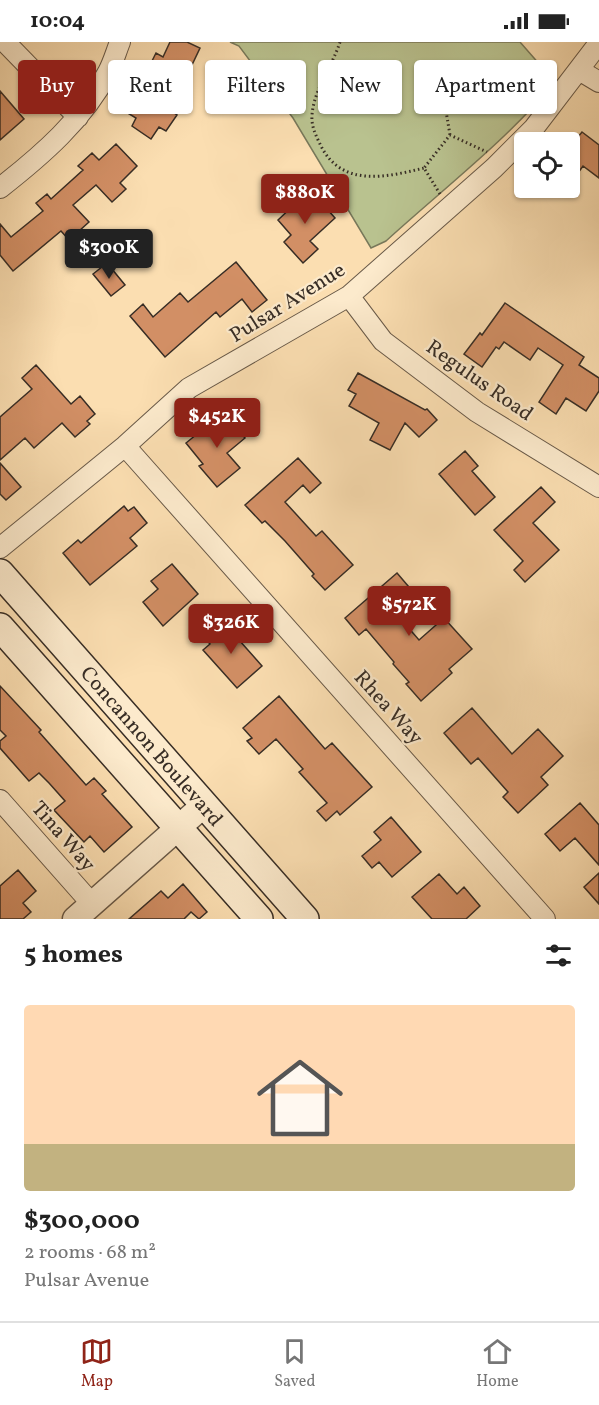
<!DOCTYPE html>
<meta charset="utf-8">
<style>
:root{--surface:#fff;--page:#f2f2f2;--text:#222;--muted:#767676;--line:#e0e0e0;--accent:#8f2418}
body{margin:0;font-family:Vollkorn,serif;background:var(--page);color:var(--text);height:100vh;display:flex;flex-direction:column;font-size:22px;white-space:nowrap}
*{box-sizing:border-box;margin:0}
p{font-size:20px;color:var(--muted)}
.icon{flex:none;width:33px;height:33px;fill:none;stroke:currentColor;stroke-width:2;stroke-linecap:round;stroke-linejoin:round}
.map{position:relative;height:877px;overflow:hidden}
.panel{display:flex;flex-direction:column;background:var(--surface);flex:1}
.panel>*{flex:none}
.top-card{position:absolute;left:18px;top:18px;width:564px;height:54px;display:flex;gap:12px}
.buttons{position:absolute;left:514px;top:90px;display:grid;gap:12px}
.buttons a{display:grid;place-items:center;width:66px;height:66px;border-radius:6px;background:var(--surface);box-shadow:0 2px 4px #0004;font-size:30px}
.price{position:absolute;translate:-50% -51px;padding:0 14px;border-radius:6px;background:var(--accent);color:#fff;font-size:20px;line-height:39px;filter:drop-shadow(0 2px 3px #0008)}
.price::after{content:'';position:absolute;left:50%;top:36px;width:18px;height:14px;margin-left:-9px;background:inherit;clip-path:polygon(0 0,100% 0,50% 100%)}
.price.current{background:#222;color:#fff}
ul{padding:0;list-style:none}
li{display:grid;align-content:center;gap:12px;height:318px;padding:0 24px}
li+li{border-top:2px solid var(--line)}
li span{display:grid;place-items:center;height:186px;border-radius:6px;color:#555}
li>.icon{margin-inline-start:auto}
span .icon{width:108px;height:108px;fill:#fffc;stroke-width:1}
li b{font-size:26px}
h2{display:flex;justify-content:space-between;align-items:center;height:72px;padding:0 24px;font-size:26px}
.tag{padding:0 21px;border-radius:6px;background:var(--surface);box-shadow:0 2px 4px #0004;font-size:21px;line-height:54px}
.tag.current{background:var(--accent);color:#fff}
.status{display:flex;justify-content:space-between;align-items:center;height:42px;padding:0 30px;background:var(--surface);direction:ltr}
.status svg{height:16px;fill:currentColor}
.tabs{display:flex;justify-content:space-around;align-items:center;height:84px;border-top:2px solid var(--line);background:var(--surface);font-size:16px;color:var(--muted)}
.tabs a{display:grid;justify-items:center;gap:3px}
.tabs .current{color:var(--accent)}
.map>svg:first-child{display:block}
</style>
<div class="status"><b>10:04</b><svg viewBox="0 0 49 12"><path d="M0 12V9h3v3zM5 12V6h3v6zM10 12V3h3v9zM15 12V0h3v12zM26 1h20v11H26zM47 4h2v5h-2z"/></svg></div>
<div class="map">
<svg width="599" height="877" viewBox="0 0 599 877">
<rect width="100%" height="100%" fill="#fbdeb1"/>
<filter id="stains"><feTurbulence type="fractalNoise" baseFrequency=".00333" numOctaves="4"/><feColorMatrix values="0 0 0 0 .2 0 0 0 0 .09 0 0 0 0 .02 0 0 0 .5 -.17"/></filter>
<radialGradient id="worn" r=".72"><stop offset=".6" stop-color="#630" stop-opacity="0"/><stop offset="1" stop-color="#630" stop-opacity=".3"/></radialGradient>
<path fill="#b9c28f" stroke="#78785a" stroke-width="1.5" d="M230 0H520L555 40C506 99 443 147 386 199L371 206 293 76 239 4Z"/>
<path fill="#d28f65" stroke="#372d25" stroke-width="1.5" d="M170 0H187L200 6 181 46 168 39 155 58 177 73 166 89 159 85 151 97 132 84 136 76 126 70 152 31 147 29 156 11 163 15Z
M0 49 24 77 0 98Z
M582 90 599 103V136L583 124 570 142V105Z
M116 102 137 124 120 141 126 147 112 160 96 143 73 163 89 180 69 198 61 189 13 229 0 213V182L11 195 43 169 36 161 47 152 51 157 83 128 78 124 92 111 99 118Z
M312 150 335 176 310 199 318 207 303 221 284 200 291 193 278 178 296 161 298 163Z
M236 220 267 258 252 270 242 257 220 275 216 270 165 315 130 274 143 262 153 275 180 251 188 260Z
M107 221 125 243 111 254 93 232Z
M505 261 584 315 579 323 599 336V349L586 369 566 356 556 372 539 360 563 323 538 306 530 318 504 300 499 307 496 305 482 325 464 312 480 291 482 293Z
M36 323 71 362 80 354 95 372 87 379 90 382 75 395 62 381 34 406 25 396 0 418V375L32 347 22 336Z
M358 331 425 368 427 367 437 378 419 395 405 381 390 408 370 398 379 381 349 364 356 352 348 348Z
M224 370 245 396 227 411 240 426 217 445 199 424 203 422 186 401Z
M465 409 478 424 472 429 495 455 475 473 439 432Z
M298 416 321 441 310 451 303 443 285 460 316 494 322 489 353 523 325 548 312 534 314 532 285 499 265 479 262 481 245 463Z
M0 421 21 445 6 458 0 452Z
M541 445 555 460 533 481 559 508 525 540 514 528 523 519 494 488Z
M124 464 128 469 134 465 147 481 130 496 137 504 90 543 63 511 78 498 81 501Z
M172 522 198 552 163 584 143 560 158 547 151 539Z
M397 531 420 558 400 576 419 598 444 576 472 607 449 627 452 631 421 659 406 642 409 640 393 622 394 620 366 587 359 593 345 576Z
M223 580 262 624 237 646 203 608 210 602 205 596Z
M0 644 41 688 39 690 86 743 94 736 106 749 102 752 132 785 104 810 90 794 84 800 54 768 65 759 49 741 39 731 29 739 0 706V699L6 694 0 688Z
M279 654 325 707 332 701 372 745 340 773 337 769 326 779 317 769 327 761 299 730 303 727 276 697 259 712 247 699 252 696 243 686Z
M472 666 512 712 538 687 563 714 541 735 548 743 518 771 503 755 508 750 478 716 471 722 444 691Z
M580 761 599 783V823L575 796 560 809 545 792Z
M391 775 421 810 392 835 379 820 372 826 362 814 381 798 374 790Z
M18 828 36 849 23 861 31 870 23 877H0V844Z
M599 831V862L584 845Z
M439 832 457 852 464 845 480 864 466 877H432L412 855Z
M183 842 207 870 199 877 191 870 184 877H129L161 849 168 856Z"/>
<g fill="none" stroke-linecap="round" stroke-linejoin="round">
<g stroke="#685948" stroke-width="22">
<path id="minor" d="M5 0 78 75
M579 28 599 40
M0 146C41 114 84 77 108 30 113 21 116 10 120 0
M349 254 383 299 477 370 599 445
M125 404 545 877
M0 506 125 404 189 346 349 254 494 126 534 86 599 1
M0 758 92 862"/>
</g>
<g stroke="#685948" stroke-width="27">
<path id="tertiary" d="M75 877 204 763"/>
</g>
<g stroke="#372d25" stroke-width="30">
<path id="secondary" d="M0 531 305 877
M0 585 259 877"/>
</g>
<path stroke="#372d25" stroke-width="3" stroke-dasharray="1.5 3" stroke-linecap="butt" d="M340 0C332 25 314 47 312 73 311 84 316 94 321 104 342 146 387 135 424 126
M446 48 443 51 450 93
M440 152 424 126 450 93 487 110"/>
<use href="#minor" stroke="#fceacc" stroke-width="20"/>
<use href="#tertiary" stroke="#fceacc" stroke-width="24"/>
<use href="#secondary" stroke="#fceacc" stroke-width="27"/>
</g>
<g text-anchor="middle" stroke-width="4.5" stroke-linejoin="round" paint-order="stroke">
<g font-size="21" fill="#372d25" stroke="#fceacc">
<text transform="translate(287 260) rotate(-32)" y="7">Pulsar Avenue</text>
<text transform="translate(480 338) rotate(35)" y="7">Regulus Road</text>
<text transform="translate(389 665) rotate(48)" y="7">Rhea Way</text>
<text transform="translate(152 704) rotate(49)" y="7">Concannon Boulevard</text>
<text transform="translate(64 794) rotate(49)" y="7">Tina Way</text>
</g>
</g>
<rect width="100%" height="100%" filter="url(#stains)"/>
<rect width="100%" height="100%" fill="url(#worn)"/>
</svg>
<div class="buttons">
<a><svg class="icon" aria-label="locate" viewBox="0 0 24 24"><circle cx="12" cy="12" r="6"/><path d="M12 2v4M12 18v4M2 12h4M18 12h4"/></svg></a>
</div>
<b class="price" style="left:305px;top:183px">$880K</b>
<b class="price current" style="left:109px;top:238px">$300K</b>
<b class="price" style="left:217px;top:407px">$452K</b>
<b class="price" style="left:409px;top:595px">$572K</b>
<b class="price" style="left:231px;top:613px">$326K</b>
<div class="top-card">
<a class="tag current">Buy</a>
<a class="tag">Rent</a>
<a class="tag">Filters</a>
<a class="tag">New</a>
<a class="tag">Apartment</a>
</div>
</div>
<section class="panel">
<h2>5 homes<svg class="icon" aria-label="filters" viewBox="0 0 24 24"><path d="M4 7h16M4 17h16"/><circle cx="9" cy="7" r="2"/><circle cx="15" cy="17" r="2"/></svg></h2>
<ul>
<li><span style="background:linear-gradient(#ffd9b3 75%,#c2b280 0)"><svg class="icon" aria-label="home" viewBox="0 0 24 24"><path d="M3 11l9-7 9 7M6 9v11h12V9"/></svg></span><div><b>$300,000</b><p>2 rooms · 68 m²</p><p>Pulsar Avenue</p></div></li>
</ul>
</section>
<nav class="tabs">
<a class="current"><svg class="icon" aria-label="map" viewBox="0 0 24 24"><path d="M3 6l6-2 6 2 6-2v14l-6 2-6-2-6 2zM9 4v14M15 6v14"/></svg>Map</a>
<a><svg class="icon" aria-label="saved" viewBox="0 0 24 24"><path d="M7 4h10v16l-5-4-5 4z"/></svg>Saved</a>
<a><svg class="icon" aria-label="home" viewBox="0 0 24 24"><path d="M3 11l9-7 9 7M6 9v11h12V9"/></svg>Home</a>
</nav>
